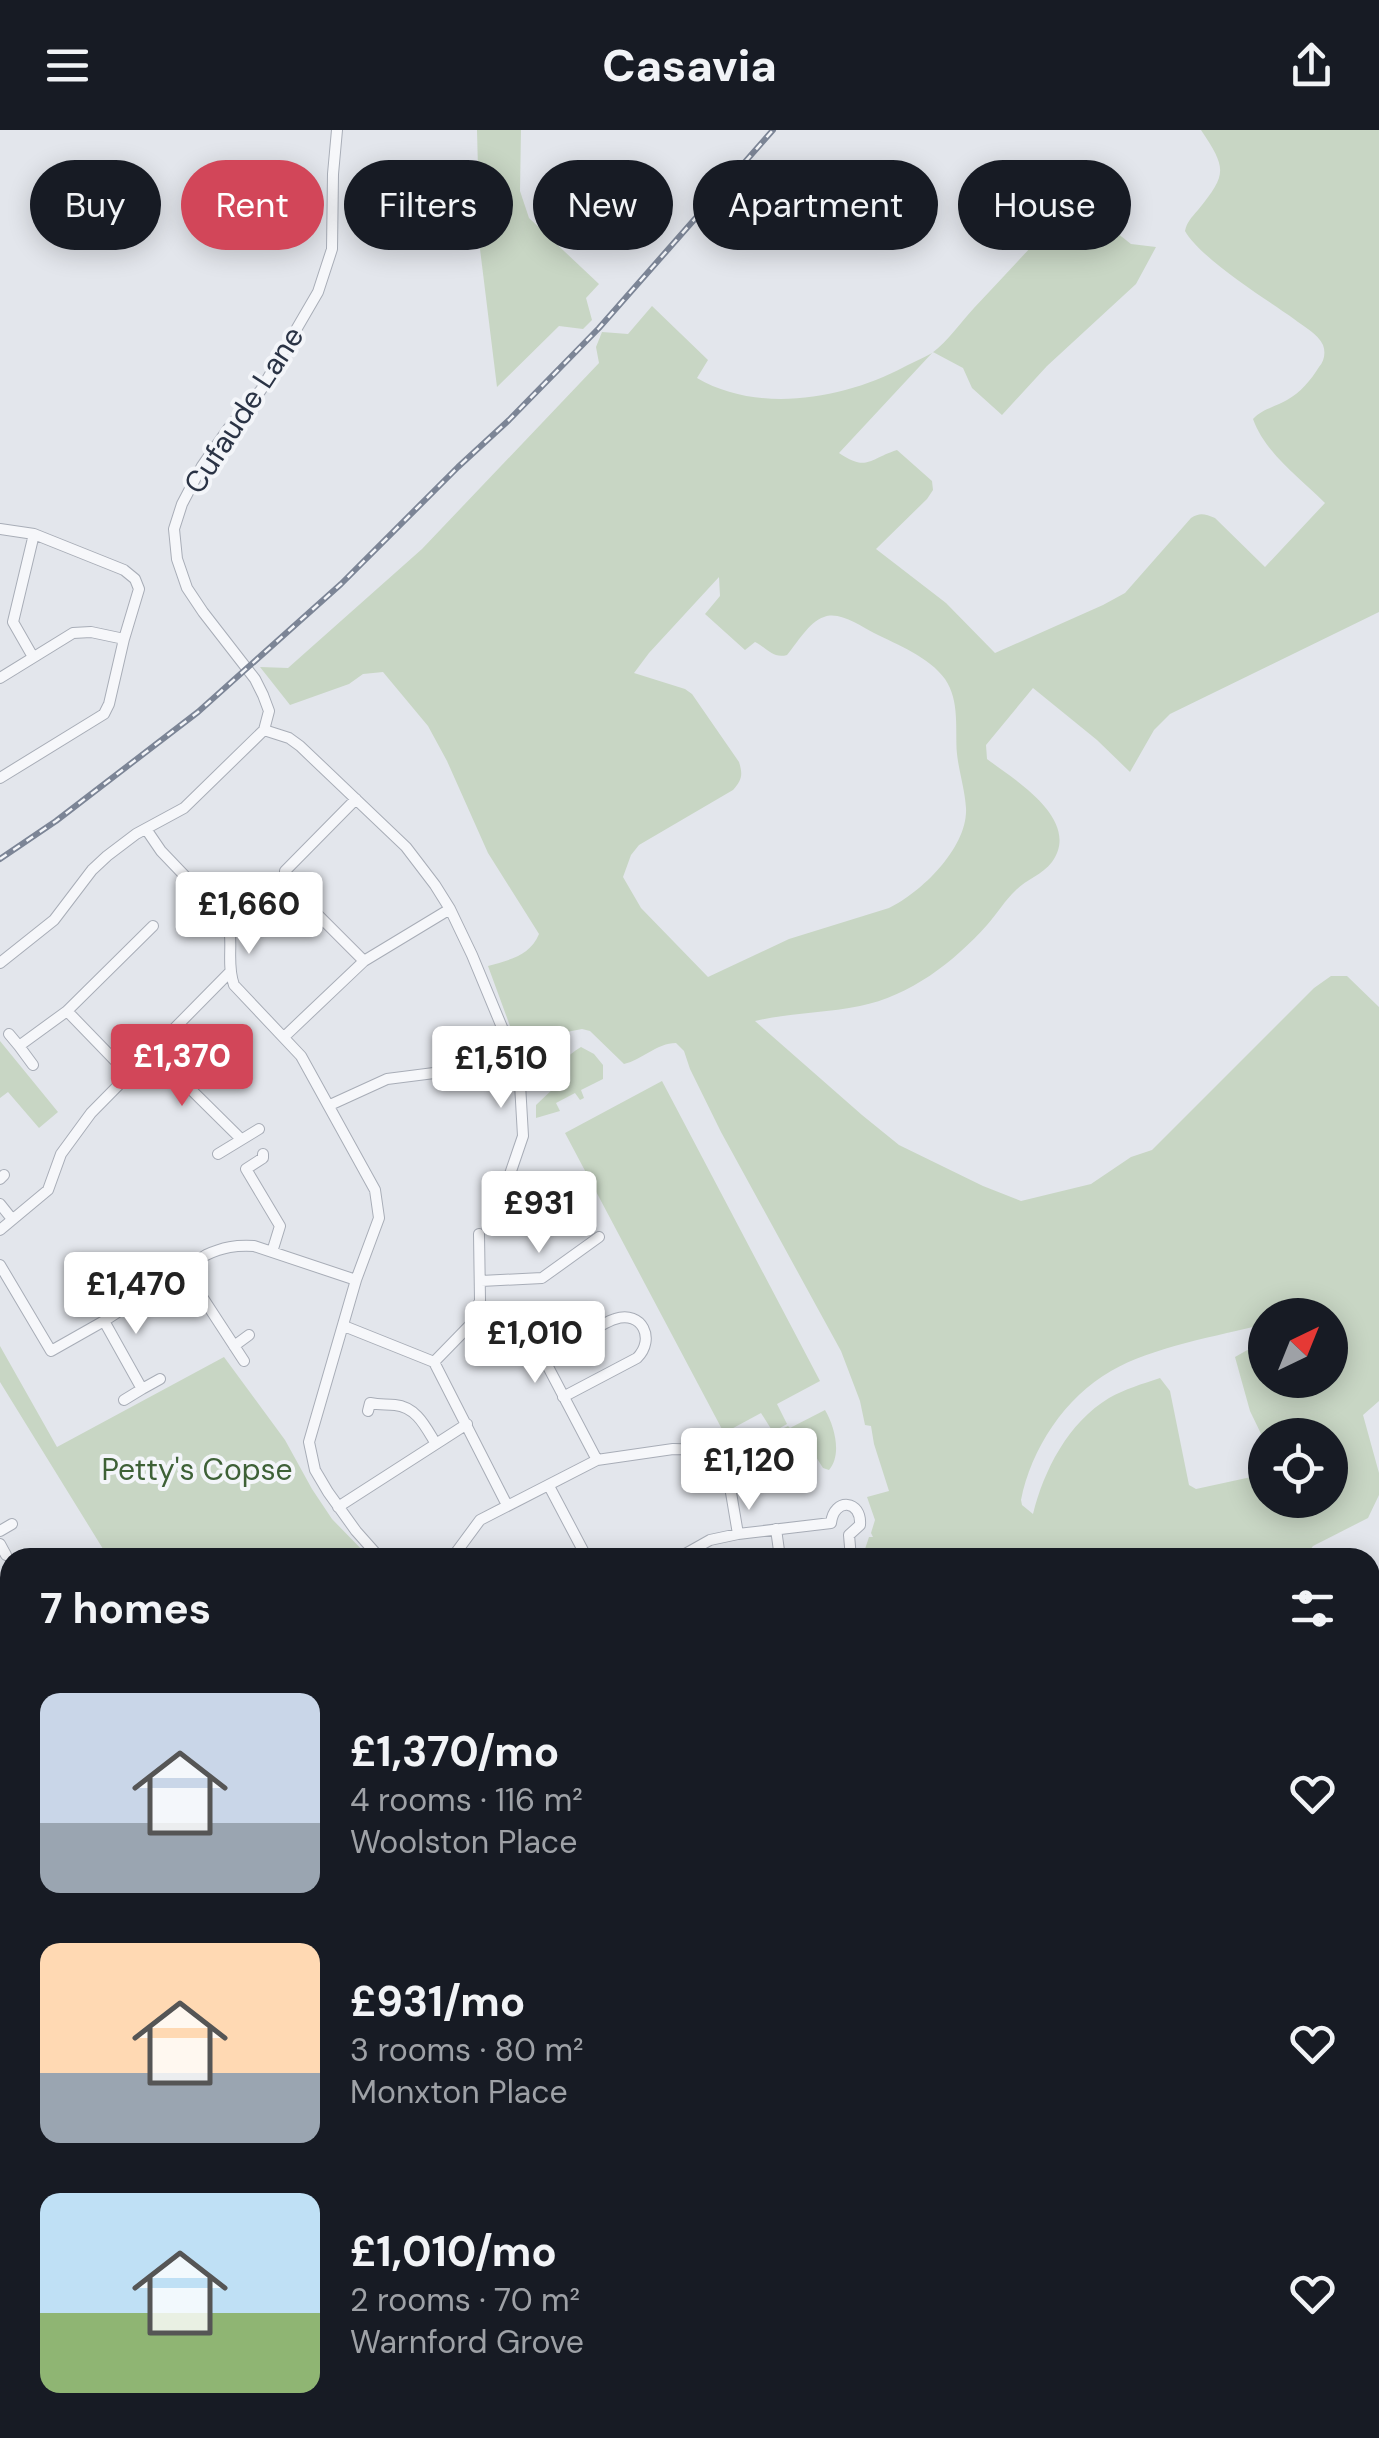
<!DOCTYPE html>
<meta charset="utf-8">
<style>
:root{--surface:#171b24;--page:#242831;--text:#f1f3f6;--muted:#9ea1a6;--accent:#d24659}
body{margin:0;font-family:"DM Sans",sans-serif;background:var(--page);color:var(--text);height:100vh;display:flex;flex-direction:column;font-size:38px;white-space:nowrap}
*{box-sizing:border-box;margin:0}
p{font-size:32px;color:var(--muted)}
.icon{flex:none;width:55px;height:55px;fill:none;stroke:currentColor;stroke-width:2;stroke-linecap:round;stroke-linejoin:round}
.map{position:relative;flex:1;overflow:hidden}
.panel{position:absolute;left:0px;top:1418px;width:1380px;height:892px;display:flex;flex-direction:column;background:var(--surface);border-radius:30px 30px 0 0;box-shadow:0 5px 25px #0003}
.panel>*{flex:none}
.top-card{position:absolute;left:30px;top:30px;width:1320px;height:90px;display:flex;gap:20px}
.needle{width:65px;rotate:43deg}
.controls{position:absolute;left:1248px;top:1168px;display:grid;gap:20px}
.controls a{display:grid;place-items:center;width:100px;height:100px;border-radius:50%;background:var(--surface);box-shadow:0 5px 25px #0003;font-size:50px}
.price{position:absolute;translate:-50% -85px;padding:0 22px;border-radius:10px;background:#fff;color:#222;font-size:32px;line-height:65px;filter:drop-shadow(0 2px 5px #0008)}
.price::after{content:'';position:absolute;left:50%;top:60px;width:30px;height:22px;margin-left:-15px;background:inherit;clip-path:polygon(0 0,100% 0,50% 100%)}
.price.on{background:var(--accent);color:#fff}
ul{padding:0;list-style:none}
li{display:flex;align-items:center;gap:30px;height:250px;padding:0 40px}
li span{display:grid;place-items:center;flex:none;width:280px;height:200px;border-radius:20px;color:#555}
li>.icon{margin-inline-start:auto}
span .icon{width:120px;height:120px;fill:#fffc;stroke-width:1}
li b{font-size:42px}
h2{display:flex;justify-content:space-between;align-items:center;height:120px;padding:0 40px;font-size:42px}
.chip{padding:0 35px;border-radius:45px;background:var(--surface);box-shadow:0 5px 25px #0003;font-size:35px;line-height:90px}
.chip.on{background:var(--accent);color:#fff}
header{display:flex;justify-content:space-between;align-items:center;height:130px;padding:0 40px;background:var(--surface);font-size:45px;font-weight:800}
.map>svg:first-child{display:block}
</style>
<header><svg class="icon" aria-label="menu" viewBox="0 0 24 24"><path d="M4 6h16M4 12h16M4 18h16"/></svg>Casavia<svg class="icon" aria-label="share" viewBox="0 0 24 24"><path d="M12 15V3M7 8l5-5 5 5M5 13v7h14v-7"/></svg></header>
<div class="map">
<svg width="1379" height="2308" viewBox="0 0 1379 2308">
<rect width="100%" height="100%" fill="#e3e6ec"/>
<path fill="#c8d6c4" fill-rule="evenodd" d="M477 0H521L520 61 529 88 599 154 586 168 592 190 583 199 559 196 497 257 480 119Z
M1201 0H1379V482L1170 584 1154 600 1130 642 1097 610 1033 558 986 615 987 629C1015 650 1082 690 1052 732 1042 745 1027 749 1016 760 1005 770 997 784 987 795 954 832 910 866 860 876 826 883 789 883 755 891L862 985 899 1015 983 1056 1021 1071 1091 1054 1131 1027 1152 1020 1314 858 1331 846H1347L1379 877V1271L1363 1285 1379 1343V1365L1368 1388 1313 1416 1305 1427H867L869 1421 865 1419 869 1407H873L871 1403 875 1390 867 1367 889 1361 874 1314 871 1296 865 1295 860 1271 841 1221 721 1002 690 939 684 921 676 913C657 913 642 930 624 934L590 901 582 899 536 908 518 905 510 896 488 836C509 830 530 826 539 804L488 723 447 631 428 596 383 542 363 544 349 554 290 575 260 537 288 538 422 419 599 233 596 217 602 202 628 204 652 176 708 230 697 248C758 284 844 269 904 237 913 232 924 228 932 223 948 211 961 192 974 178 1008 142 1041 106 1075 70L1131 114 1156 117 1136 154 1047 236 1002 285 972 258 963 238 933 222 839 323C867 342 869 329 897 320L932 351 933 360 927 369 876 419 946 473 995 523 1103 475 1125 463 1191 388C1200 382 1205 384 1215 388L1265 437 1325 373C1300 348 1265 323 1253 289 1262 279 1275 277 1287 270 1300 263 1311 250 1319 237 1324 231 1326 223 1323 215 1318 204 1303 196 1294 189 1266 169 1201 129 1185 101 1187 92 1191 88 1198 80 1227 44 1227 39 1201 0ZM719 447 720 466 705 484 745 520 755 512C767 518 773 529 787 525 797 513 809 492 824 487 840 481 860 496 874 503 898 515 929 527 945 549 960 571 955 599 957 624 959 642 965 660 966 678 968 717 922 762 889 778L789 809 708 847 641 778 623 747 631 725 639 715 733 660C742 650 743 645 739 632L692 564 685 559 634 543 649 523ZM1265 1185H1330V1250H1265V1210L1235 1227 1250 1281 1265 1312V1305H1330V1370H1265V1344L1196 1359 1189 1355 1170 1261 1160 1248C1142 1254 1125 1259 1109 1268 1068 1293 1044 1340 1033 1384L1022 1375 1021 1370C1031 1319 1065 1267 1111 1241 1152 1217 1218 1206 1265 1194Z
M0 911 58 982 39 998 8 962 0 968Z
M581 917 594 924 603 935V949L581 960 584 968 580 970 575 963 556 973 560 981 536 988V975L556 956C555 937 565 927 581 917Z
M662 951 820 1251 777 1274 787 1294 773 1302 761 1283 724 1303 565 1003Z
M0 1216 57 1317 224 1227 285 1310 312 1359 332 1389 369 1427H108L0 1252Z
M825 1280C835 1297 842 1325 829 1340L823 1338 811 1319H805L791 1327 774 1303 788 1296 790 1298Z"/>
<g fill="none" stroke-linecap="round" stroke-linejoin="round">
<g stroke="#a8adb7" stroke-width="10">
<path id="pedestrian" d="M231 798 285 752"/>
</g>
<g stroke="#a8adb7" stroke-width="12">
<path id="minor" d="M0 399 34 404 124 440 135 449 139 459 124 509 91 502 73 503 0 548
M13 492 34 404
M13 492 33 527
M264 600 289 608 300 616 406 717 435 755 450 779 472 825 511 919
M0 648 104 584 109 574 124 509
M356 669 285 741V752L364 831
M146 699 161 721 225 788C236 807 225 831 234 855L301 926 375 1060 379 1088 356 1150 309 1312 315 1340 328 1362 356 1401 380 1428
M0 833 54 790 92 740 107 726 136 704 184 678 264 600 269 581 263 565 255 549 203 482 187 458 177 429 174 399 182 374 202 336 228 299 261 260 318 162 332 119 333 44 337 0
M9 904 19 916 67 881
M284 907 364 831 450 779
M19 916 33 935
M152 921 241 1009
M497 937 500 945 512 954C541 951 540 920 511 919
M128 944 67 881 153 796
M330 975 387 949 481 937H497
M218 1024 259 999
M263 1024V1028L246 1039 280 1096 272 1122
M0 1049 4 1045
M509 1069V1047L523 1006 520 954
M0 1074 12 1089
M0 1100 48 1060 61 1024 91 983 229 843
M0 1135 51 1221 104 1191 206 1125C223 1117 236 1115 254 1116L356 1150
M184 1139 244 1231
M481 1151 542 1148 599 1107
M104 1191 142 1259 160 1249
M471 1194 488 1210 545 1231 597 1330
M344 1196 434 1232 507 1375
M234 1216 249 1205
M545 1231C556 1222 602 1193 615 1189 642 1180 656 1209 637 1228L563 1267
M434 1232 471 1194 480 1170 479 1104
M124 1270 142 1259
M368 1281 370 1273C380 1275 386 1274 395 1275 417 1277 426 1298 436 1314
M549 1356 587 1428
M338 1377 467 1294
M831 1393C834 1367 862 1370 860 1395L849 1405
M776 1399 780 1428
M0 1401 12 1394
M849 1405 851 1428
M0 1414 6 1425
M452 1428 480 1390 597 1330 673 1319 712 1320 726 1333 738 1404
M678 1428 710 1410 738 1404 831 1393
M0 1500 10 1503
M0 1811 10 1819
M0 1925 5 1930
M0 2099 10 2088
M0 2207 10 2196
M63 2300 69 2308
M631 2300 639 2308
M728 2300 735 2308
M858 2300 864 2308
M961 2300 966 2308
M39 2308 50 2300"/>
</g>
<g stroke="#8a93a3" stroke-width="20">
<path id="trunk" d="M1370 1628 1379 1626
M206 2308 223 2300"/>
</g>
<use href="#pedestrian" stroke="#f6f7fa" stroke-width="8"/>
<use href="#minor" stroke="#f6f7fa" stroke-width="10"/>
<use href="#trunk" stroke="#fff" stroke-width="18"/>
<g stroke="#7c8596" stroke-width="6">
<path id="rail" d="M0 729 56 691 198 582 341 454 458 337 509 290 599 198 773 0"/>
</g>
<use href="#rail" stroke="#f3f5f9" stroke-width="2.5" stroke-dasharray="8" stroke-linecap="butt"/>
</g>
<g text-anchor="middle" stroke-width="8" stroke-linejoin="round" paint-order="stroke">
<g font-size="30" fill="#2a3345" stroke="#f3f5f9">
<text transform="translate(244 280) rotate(-57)" y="10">Cufaude Lane</text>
</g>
<g font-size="30" fill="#3e6137" stroke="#f3f5f9">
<text x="197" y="1350">Petty's Copse</text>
</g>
</g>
</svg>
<div class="controls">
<a><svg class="needle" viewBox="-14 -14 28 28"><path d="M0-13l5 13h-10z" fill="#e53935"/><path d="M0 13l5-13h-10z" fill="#9ea1a6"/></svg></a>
<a><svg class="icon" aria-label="locate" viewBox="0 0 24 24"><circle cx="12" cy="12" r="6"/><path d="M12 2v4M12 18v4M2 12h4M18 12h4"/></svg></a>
</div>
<b class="price" style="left:249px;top:827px">£1,660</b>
<b class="price on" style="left:182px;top:979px">£1,370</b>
<b class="price" style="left:501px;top:981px">£1,510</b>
<b class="price" style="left:539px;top:1126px">£931</b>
<b class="price" style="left:136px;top:1207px">£1,470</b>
<b class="price" style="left:535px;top:1256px">£1,010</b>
<b class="price" style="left:749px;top:1383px">£1,120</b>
<div class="top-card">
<a class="chip">Buy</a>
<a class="chip on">Rent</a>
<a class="chip">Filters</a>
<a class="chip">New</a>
<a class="chip">Apartment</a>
<a class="chip">House</a>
</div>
<section class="panel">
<h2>7 homes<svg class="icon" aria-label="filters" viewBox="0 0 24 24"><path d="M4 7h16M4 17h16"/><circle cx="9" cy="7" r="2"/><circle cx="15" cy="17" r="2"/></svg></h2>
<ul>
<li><span style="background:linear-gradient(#c9d6e8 65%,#9aa5b1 0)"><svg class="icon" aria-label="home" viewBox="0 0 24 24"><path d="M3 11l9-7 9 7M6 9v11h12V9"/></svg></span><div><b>£1,370/mo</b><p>4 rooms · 116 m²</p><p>Woolston Place</p></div><svg class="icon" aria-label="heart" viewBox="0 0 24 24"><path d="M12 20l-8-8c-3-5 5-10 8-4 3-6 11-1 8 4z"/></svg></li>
<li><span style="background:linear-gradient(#ffd9b3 65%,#9aa5b1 0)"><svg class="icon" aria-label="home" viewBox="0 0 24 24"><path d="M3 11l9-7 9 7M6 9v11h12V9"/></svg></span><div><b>£931/mo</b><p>3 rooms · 80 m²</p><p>Monxton Place</p></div><svg class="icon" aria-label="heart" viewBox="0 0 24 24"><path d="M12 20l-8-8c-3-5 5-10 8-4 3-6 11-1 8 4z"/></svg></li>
<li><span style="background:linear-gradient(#bfe0f5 60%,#8fb573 0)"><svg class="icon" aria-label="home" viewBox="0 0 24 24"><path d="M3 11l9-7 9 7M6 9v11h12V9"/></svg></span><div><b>£1,010/mo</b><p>2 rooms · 70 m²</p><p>Warnford Grove</p></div><svg class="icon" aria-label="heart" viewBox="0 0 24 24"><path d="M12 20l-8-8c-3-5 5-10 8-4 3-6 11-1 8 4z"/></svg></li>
</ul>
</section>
</div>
